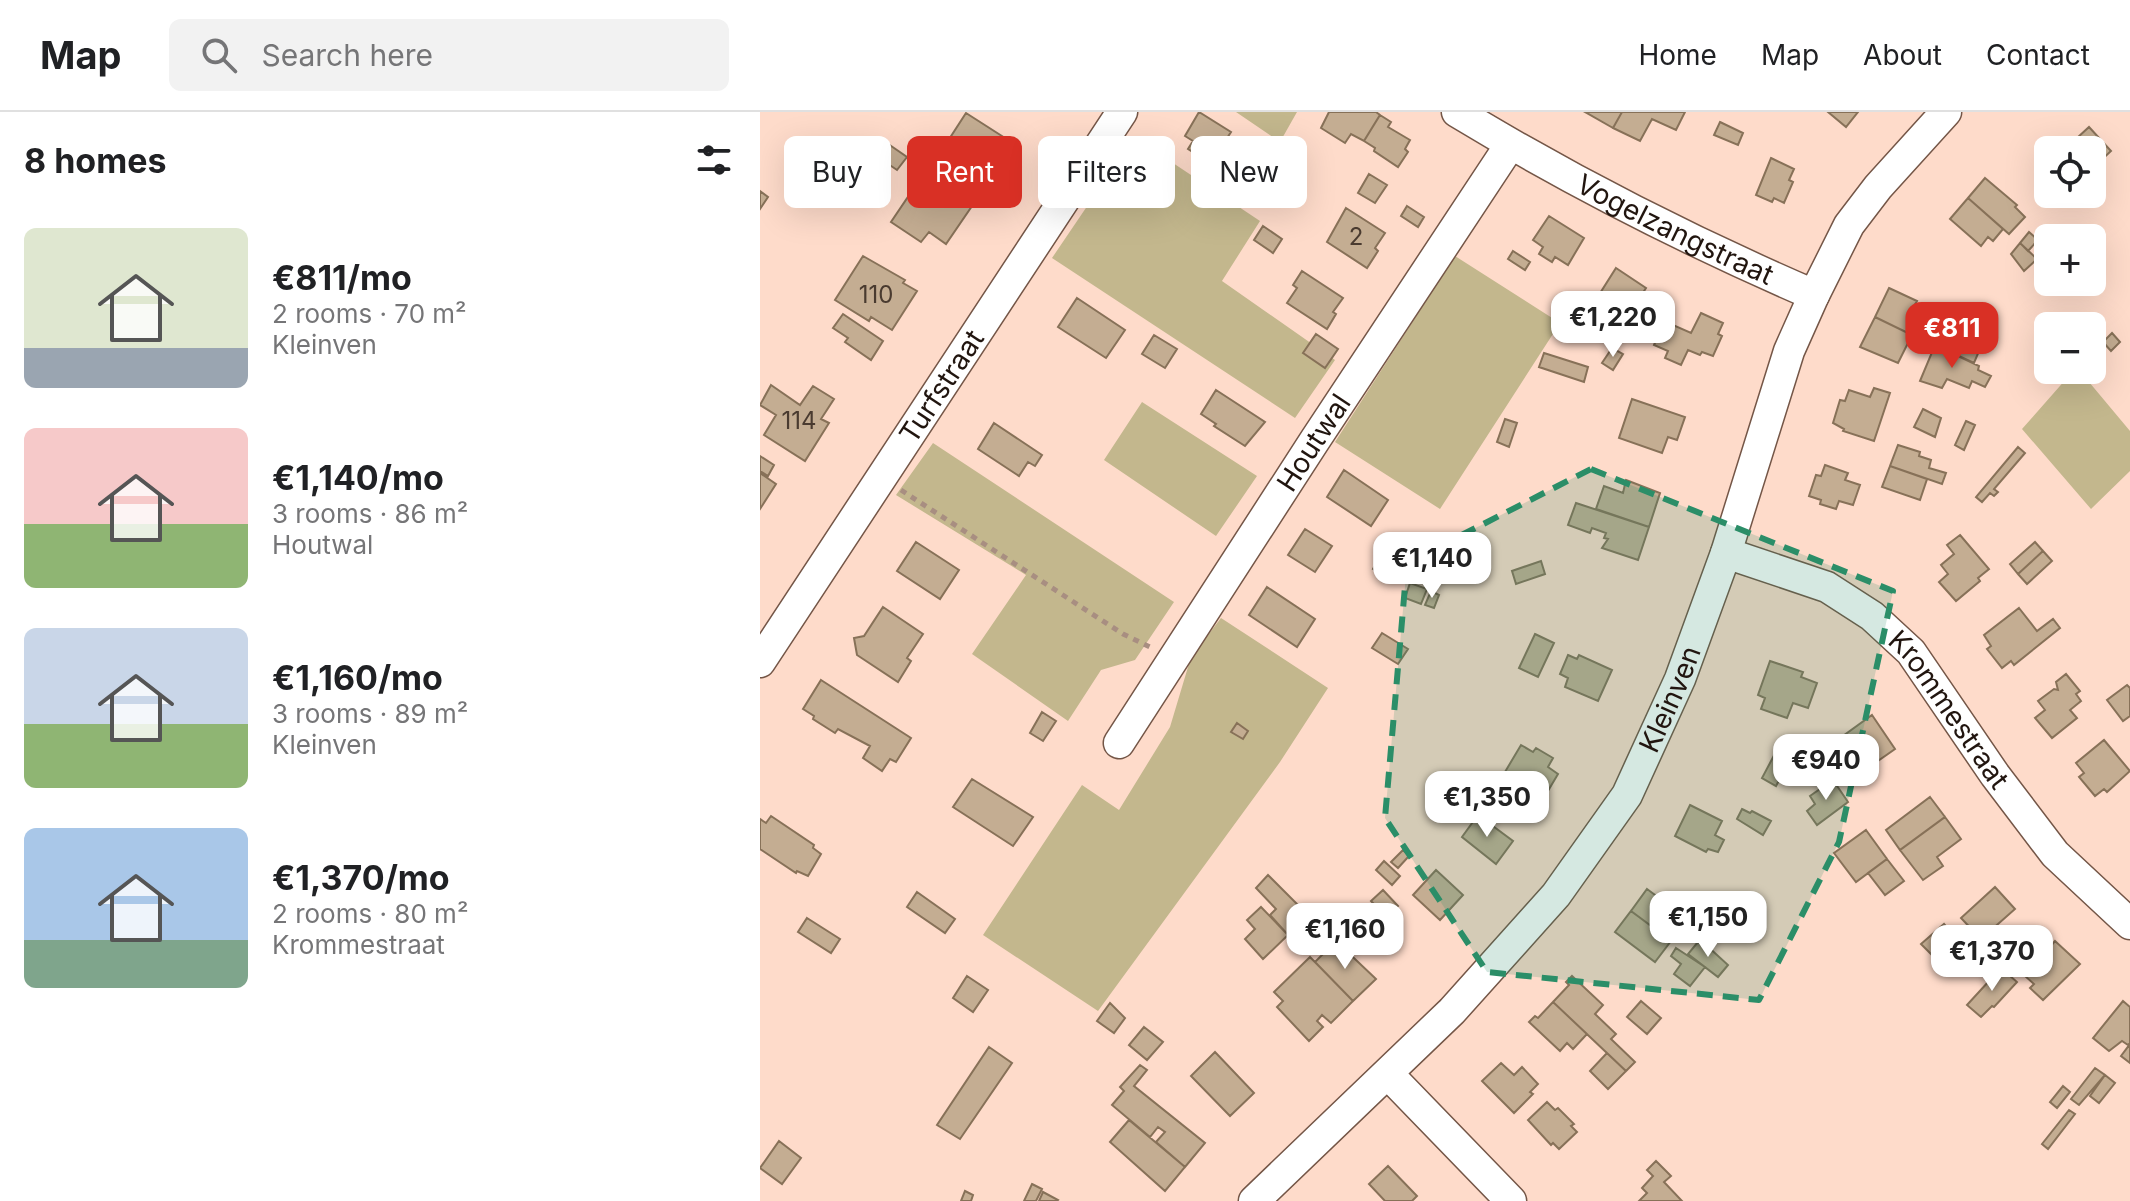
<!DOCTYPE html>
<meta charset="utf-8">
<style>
:root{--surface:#fff;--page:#f2f2f2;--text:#202124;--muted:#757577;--line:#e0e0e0;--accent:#d93025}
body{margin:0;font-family:Inter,sans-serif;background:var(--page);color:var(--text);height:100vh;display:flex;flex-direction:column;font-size:30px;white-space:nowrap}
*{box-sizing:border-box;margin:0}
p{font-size:26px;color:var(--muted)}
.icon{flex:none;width:44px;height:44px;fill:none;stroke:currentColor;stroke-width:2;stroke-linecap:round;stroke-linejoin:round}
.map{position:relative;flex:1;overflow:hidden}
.details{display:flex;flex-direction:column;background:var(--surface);width:760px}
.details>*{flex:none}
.guide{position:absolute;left:24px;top:24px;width:760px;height:72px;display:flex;gap:16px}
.buttons{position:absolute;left:1274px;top:24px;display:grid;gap:16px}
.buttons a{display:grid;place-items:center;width:72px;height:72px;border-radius:12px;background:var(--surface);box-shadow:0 8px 32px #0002;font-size:40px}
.price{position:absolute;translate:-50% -68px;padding:0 18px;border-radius:16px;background:#fff;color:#222;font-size:26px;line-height:52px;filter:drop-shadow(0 2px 4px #0008)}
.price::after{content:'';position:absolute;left:50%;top:48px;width:24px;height:18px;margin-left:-12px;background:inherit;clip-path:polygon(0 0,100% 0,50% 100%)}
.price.current{background:var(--accent);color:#fff}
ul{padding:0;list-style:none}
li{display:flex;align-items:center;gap:24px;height:200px;padding:0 24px}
li span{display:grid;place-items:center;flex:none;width:224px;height:160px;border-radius:12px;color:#555}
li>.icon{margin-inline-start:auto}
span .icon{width:96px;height:96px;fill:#fffc;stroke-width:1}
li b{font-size:34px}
h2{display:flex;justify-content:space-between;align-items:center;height:96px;padding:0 24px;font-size:34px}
.tag{padding:0 28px;border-radius:12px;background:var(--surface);box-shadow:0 8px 32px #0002;font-size:28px;line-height:72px}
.tag.current{background:var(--accent);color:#fff}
header{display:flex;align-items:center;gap:48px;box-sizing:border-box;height:112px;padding:0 40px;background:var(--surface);border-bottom:2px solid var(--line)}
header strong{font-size:38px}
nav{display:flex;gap:44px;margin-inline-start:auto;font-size:28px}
.search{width:560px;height:72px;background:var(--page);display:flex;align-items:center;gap:20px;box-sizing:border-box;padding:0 28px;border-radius:12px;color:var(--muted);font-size:30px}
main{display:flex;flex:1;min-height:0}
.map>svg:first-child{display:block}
</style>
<header>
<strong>Map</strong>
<div class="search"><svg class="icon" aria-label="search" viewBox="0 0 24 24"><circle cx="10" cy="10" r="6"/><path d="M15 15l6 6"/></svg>Search here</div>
<nav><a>Home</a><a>Map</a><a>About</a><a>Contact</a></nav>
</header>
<main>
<section class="details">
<h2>8 homes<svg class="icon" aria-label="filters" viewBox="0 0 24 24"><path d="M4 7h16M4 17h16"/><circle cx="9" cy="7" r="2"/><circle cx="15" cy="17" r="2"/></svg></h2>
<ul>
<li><span style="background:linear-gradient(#dfe7d0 75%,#9aa5b1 0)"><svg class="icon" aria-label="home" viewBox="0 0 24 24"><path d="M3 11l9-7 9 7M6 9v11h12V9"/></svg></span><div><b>€811/mo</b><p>2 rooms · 70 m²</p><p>Kleinven</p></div></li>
<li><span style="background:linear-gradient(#f6c9c9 60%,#8fb573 0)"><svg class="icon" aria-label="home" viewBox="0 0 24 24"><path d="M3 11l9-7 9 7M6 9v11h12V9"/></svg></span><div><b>€1,140/mo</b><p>3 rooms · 86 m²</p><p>Houtwal</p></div></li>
<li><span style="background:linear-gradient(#c9d6e8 60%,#8fb573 0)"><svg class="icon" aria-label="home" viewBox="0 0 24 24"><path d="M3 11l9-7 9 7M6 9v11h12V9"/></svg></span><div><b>€1,160/mo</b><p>3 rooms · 89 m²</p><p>Kleinven</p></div></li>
<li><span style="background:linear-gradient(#a9c7e8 70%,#7fa58c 0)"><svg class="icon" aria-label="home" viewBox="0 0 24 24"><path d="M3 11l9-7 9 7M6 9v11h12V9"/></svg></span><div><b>€1,370/mo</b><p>2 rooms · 80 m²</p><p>Krommestraat</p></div></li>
</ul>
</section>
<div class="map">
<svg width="1370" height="1089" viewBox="0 0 1370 1089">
<rect width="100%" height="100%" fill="#fedbca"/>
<path fill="#c3b78d" d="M476 0H537L520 30Z
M374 25 500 109 462 169 575 248 535 306 292 146Z
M695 144 800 211 680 397 575 330Z
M1314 258H1319L1370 319V359L1331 397 1262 317Z
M382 290 497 364 456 424 344 348Z
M173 331 414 490 375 548 341 558 308 609 212 542 266 463 136 383Z
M461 506 568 576 520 650 338 899 223 823 322 673 359 698 410 615 431 545Z"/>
<path fill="#e39aad" d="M110 49 122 57 102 87 90 79Z"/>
<path fill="#c4ad92" stroke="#877158" stroke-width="2" d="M439 0 471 20 456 43 452 41 447 49 428 37 433 29 425 24Z
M569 0H616L620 3 604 29 591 22 585 31 561 16Z
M825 0H862L853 16Z
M862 0H925L916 18 892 7 880 29 853 16Z
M1068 0H1098L1086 15Z
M206 1 245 26 237 38 245 44 233 63 186 32Z
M620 3 631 10 628 15 650 28 645 37 648 40 638 55 614 39 615 36 604 29Z
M960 10 983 21 978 33 954 23Z
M1329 15 1351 39 1334 55 1332 38H1304Z
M121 27 147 45 137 58 112 41Z
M1011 46 1034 57 1029 68 1033 70 1024 91 1014 86 1012 90 996 83Z
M609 62 627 73 615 91 598 81Z
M165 63 212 94 186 132 169 120 161 130 131 110 154 76 169 86 172 81 159 72Z
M1225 66 1257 93 1255 95 1265 105 1249 122 1208 86Z
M0 79 8 85 0 97Z
M1208 86 1243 117 1233 129 1228 125 1221 134 1190 107Z
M647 94 664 105 658 115 641 104Z
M586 96 625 121 615 136 618 139 607 156 567 130Z
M789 104 824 126 808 153 795 145 792 150 779 142 783 135 773 128Z
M503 114 522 127 513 141 494 128Z
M1269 120 1278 128 1268 139 1260 131Z
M1288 130V154L1277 144Z
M1260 131 1277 147 1264 159 1251 142Z
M753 139 770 150 765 158 748 147Z
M103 144 145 168 143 171 157 179 132 218 111 205 109 209 75 188Z
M856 156 886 176 855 224 825 205Z
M542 159 583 186 573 200 576 202 567 217 527 191 537 176 533 173Z
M1129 176 1157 189 1154 194 1166 200 1154 224 1115 205Z
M317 186 365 218 346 246 298 215Z
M941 201 963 211 958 222 962 224 953 244 942 240 940 243 928 238 921 253 905 246 908 239 894 233 904 209 931 221Z
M83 202 123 229 111 248 85 230 88 226 73 216Z
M1115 205 1152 223 1138 251 1100 235Z
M1183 217 1222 232 1214 251 1175 233Z
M1352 221 1360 230 1351 239 1343 230Z
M556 222 578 237 565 256 543 241Z
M394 223 417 237 405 256 382 242Z
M1175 233 1219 254 1218 258 1231 264 1225 275 1212 269 1209 276 1187 267 1182 276 1160 269Z
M852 236 863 242 853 258 842 251Z
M784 241 828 255 824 270 779 255Z
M11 273 40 293 53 274 74 287 61 307 69 311 45 349 4 323 16 303 0 293Z
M1114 276 1130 281 1114 329 1083 319 1084 317 1073 311 1080 288 1085 289 1089 278 1110 285Z
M456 278 505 310 485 334 454 314 456 312 441 302Z
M872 287 925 305 917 328 908 325 902 341 859 326Z
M1163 297 1181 306 1175 325 1154 315Z
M745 307 757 311 749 335 737 330Z
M1206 309 1215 313 1204 338 1195 333Z
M234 311 282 343 275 354 268 350 259 364 218 337Z
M1138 333 1160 340 1159 344 1171 348 1169 356 1186 361 1182 372 1130 354Z
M1258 335 1265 341 1234 377 1238 380 1234 384 1230 381 1222 390 1216 385Z
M0 344 14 353 8 364 0 359Z
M1065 353 1088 361 1085 368 1100 373 1093 393 1079 389 1076 397 1060 392 1061 388 1049 384 1056 363 1061 364Z
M1130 354 1167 367 1160 388 1122 375Z
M584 358 628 388 611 414 567 385Z
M0 361 16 372 0 397Z
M866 368 900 381 889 415 836 397 844 374 863 381Z
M816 391 889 415 878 448 842 436 848 427 844 426 846 421 832 416 830 421 808 413Z
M545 417 572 434 555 460 528 443Z
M1200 423 1229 457 1218 466 1220 469 1196 489 1179 470 1188 462 1181 453 1194 442 1187 433Z
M156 430 199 458 180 487 137 459Z
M1275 430 1283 439 1258 462 1250 452Z
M1283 439 1292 449 1267 472 1258 462Z
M619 447 638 458 632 469 613 457Z
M781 449 785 462 756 472 752 459Z
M650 471 667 477 661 492 645 486Z
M507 475 555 507 537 535 489 503Z
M671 479 679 483 674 496 665 493Z
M123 495 163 522 147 546 151 549 138 570 97 543 94 526 104 524Z
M1259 496 1277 519 1293 507 1300 516 1254 553 1251 549 1242 556 1227 537 1231 534 1224 523Z
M622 521 648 537 638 552 612 536Z
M775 522 794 531 778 565 759 556Z
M808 543 817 547 819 543 852 558 838 589 805 575 808 566 800 562Z
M1010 549 1043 560 1041 565 1057 571 1048 596 1033 591 1027 606 1001 597 1005 586 998 583Z
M1306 562 1320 579 1316 582 1321 589 1310 598 1317 606 1292 626 1275 606 1285 598 1278 589 1294 577 1298 578 1296 570Z
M61 568 151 626 136 650 130 647 122 659 103 646 110 634 78 617 75 621 53 607 54 604 43 597Z
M1367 573 1370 576V604L1363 609 1347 588Z
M282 600 296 609 283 629 270 621Z
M1112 603 1135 637 1095 665 1082 648 1075 652 1065 637Z
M477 611 488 619 483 627 471 620Z
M1344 628 1370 659 1347 680 1344 677 1335 684 1319 665 1324 661 1316 651Z
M761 633 773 640 776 636 793 646 788 655 798 662 785 684 758 668 755 672 742 665Z
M1018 636 1032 644 1016 674 1002 666Z
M212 667 273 705 253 734 193 695Z
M1073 668 1088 690 1057 713 1047 699 1055 692 1050 684Z
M1170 685 1185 705 1140 738 1126 718Z
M930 693 962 709 955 723 964 728 958 740 948 737 946 740 915 724Z
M982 697 990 701 992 699 1011 709 1003 723 977 707Z
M718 703 753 729 736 752 702 725Z
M11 704 54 733 53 736 61 742 48 764 37 759 36 761 0 737V707L6 711Z
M1185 705 1201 727 1177 745 1183 754 1163 768 1140 738Z
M1106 718 1127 747 1096 770 1074 741Z
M643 738 649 744 638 756 631 750Z
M1127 747 1144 769 1125 783 1108 761Z
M624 749 640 764 632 773 616 758Z
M676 758 703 783 680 808 653 783Z
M508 763 547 802 528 823 510 803 516 797 496 776Z
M1235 775 1255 797 1221 827 1201 806Z
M887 777 926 806 918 817 915 814 906 825 871 799Z
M623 778 638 794 626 805 611 789Z
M157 780 195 807 185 821 147 795Z
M501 795 528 823 503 847 485 827 495 817 487 808Z
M871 799 911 829 895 850 855 820Z
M47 806 80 827 71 841 38 820Z
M1184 812 1202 833 1181 852 1161 832Z
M576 829 616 867 593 889 555 850Z
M1295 829 1320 852 1283 888 1270 876 1274 872 1265 864Z
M938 830 944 835 946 833 968 853 958 865 928 842Z
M916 836 945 855 930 874 914 862 921 852 911 844Z
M550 845 593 889 571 911 562 903 557 909 563 915 549 929 517 895 523 889 514 880Z
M1241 856 1257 870 1234 895 1232 894 1221 905 1207 893Z
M207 864 228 878 213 900 193 886Z
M812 864 843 893 835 902 856 922 851 927 875 950 866 959 793 890 809 873 806 870Z
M881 889 901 906 887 922 867 905Z
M1363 889 1370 895V931L1368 933 1362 929 1349 939 1333 926Z
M793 890 827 922 813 937 807 931 800 939 769 910 775 904 778 906Z
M350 891 365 906 354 921 337 909Z
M384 915 403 930 387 948 369 933Z
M1370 932V951L1361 944Z
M229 935 252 951 200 1027 177 1013Z
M455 940 494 981 470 1004 431 964Z
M847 941 866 959 848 977 830 959Z
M741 951 754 963 762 955 778 972 770 980 773 982 754 1001 722 969Z
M380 953 387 958 374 974 445 1031 425 1055 396 1030 405 1020 398 1015 390 1025 352 993 364 979 360 975Z
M1335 956 1345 963 1319 993 1311 987Z
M1345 963 1355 971 1339 991 1330 984Z
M1303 974 1310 980 1297 996 1290 990Z
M787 990 795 998 798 996 814 1012 811 1014 817 1020 799 1037 793 1031 791 1033 768 1008Z
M1309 998 1315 1002 1288 1037 1282 1032Z
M369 1008 425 1055 405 1079 350 1030Z
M19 1029 41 1046 22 1072 0 1056Z
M896 1049 911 1064 904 1070 922 1089H879L887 1081 882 1076 893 1064 887 1058Z
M628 1054 657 1084 652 1089H625L609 1072Z
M272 1072 282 1077 276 1089H264Z
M205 1079 213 1083 211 1089H201Z
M283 1080 298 1088 297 1089H279Z"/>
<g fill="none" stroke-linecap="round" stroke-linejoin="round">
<g stroke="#745647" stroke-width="33">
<g id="street">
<path id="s1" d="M697 0C811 69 931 130 1054 183"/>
<path id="s2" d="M966 441 1067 475 1112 504 1151 540 1235 663 1295 742 1370 812"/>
<path id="s3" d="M0 550 362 0"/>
<path id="s4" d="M359 631 555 328 750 33"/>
<path d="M628 962 751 1089"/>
<path id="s5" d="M494 1089 692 899 796 783 867 683 920 567 966 441 1029 239 1054 183 1089 113 1118 75 1186 0"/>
</g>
</g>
<path stroke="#a88e81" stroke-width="5" stroke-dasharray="6 6" stroke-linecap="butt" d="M141 378 363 522 390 535"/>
<use href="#street" stroke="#fff" stroke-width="30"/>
</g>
<path fill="#2b8e68" fill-opacity="0.2" stroke="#2b8e68" stroke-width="6" stroke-dasharray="16 10" stroke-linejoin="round" d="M831 357 1133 479 1079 730 999 888 727 860 625 706 647 451Z"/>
<g text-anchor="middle" stroke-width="6" stroke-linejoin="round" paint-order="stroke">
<g font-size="24" fill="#4a3b30">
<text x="596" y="133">2</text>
<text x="116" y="191">110</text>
<text x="39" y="317">114</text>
</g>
<g font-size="28" fill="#21150f" stroke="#fcede6">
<text dy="10" stroke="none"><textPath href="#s1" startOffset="248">Vogelzangstraat</textPath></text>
<text dy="10" stroke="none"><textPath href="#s3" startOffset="330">Turfstraat</textPath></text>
<text dy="10" stroke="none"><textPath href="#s4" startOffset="358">Houtwal</textPath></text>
<text dy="10" stroke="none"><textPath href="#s5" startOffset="658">Kleinven</textPath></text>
<text dy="10" stroke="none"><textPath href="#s2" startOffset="282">Krommestraat</textPath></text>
</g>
</g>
</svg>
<div class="buttons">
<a><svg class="icon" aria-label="locate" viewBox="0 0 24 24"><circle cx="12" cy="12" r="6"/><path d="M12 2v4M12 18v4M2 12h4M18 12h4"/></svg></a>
<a>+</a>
<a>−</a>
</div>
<b class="price" style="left:853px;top:247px">€1,220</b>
<b class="price current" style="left:1192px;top:258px">€811</b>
<b class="price" style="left:672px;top:488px">€1,140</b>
<b class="price" style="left:1066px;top:690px">€940</b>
<b class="price" style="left:727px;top:727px">€1,350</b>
<b class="price" style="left:948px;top:847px">€1,150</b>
<b class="price" style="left:585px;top:859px">€1,160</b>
<b class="price" style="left:1232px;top:881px">€1,370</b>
<div class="guide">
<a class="tag">Buy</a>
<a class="tag current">Rent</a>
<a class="tag">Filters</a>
<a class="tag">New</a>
</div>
</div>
</main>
